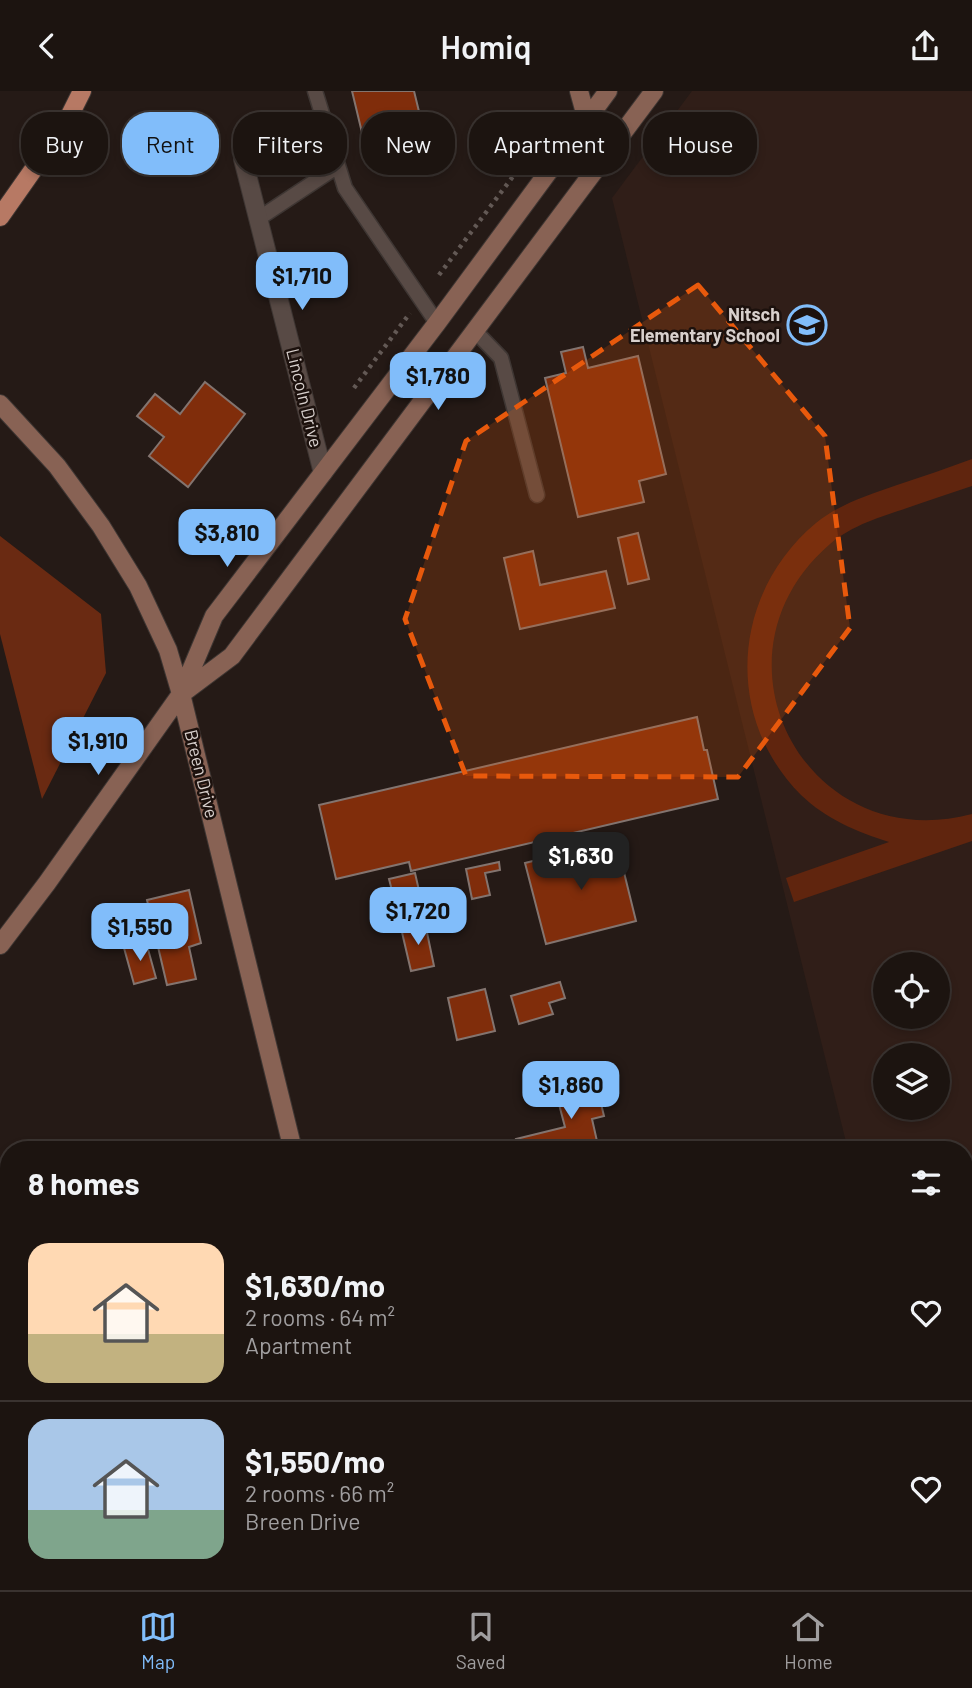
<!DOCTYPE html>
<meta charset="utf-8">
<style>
:root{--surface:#1c1410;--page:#251d19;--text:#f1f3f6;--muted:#a09e9f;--line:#3a3330;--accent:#81bdfa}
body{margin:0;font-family:Barlow,sans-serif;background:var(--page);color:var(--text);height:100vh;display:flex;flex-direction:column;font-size:26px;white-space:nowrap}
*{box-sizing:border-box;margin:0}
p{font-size:23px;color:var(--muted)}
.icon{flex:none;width:38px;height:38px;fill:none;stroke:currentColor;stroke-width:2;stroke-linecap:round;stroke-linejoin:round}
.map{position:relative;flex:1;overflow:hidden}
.sheet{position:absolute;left:0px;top:1050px;width:973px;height:450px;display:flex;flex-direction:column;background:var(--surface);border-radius:28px 28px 0 0;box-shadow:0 4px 10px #0003,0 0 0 2px var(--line)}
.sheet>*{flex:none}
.guide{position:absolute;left:21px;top:21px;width:931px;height:63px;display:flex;gap:14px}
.fabs{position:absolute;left:873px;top:861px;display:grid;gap:14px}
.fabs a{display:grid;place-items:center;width:77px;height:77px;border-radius:50%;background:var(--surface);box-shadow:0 4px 10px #0003,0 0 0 2px var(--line);font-size:35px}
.price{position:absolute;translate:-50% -60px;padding:0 16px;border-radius:14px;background:var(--accent);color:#111;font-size:23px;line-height:46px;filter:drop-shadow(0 2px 4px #0008)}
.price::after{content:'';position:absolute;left:50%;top:42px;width:21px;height:16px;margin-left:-10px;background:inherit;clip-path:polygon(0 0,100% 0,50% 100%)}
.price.on{background:#222;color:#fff}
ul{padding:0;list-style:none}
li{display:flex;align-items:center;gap:21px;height:175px;padding:0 28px}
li+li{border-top:2px solid var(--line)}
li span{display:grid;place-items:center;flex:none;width:196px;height:140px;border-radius:21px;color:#555}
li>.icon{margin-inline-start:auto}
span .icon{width:84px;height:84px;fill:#fffc;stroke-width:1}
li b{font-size:30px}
h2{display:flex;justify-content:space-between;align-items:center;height:84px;padding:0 28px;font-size:30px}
.pill{padding:0 24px;border-radius:28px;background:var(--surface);box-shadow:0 4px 10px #0003,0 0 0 2px var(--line);font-size:24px;line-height:63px}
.pill.on{background:var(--accent);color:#111}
header{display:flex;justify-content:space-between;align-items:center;height:91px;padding:0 28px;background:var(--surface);font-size:32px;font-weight:600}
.tabs{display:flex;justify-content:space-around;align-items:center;height:98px;border-top:2px solid var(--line);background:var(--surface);font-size:19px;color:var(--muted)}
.tabs a{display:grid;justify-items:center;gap:4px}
.tabs .on{color:var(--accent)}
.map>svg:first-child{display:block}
</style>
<header><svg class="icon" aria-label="back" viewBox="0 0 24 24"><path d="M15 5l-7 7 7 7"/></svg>Homiq<svg class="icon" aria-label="share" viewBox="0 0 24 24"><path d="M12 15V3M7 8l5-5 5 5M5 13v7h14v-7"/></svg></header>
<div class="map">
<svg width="972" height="1499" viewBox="0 0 972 1499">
<rect width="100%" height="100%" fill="#251a16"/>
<path fill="#301e18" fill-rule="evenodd" d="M692 0H972V1499H957L955 1491H964V1059H848L612 107ZM886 873H938V926H886ZM886 964H938V1017H886Z"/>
<path fill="#60250e" d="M972 368V395C950 402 928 410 907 417 881 426 852 434 830 453 700 565 805 767 972 723V750L794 811 786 787 889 751C857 741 826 728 801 704 723 626 732 502 816 432 839 413 869 404 897 394 922 386 947 377 972 368Z"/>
<path fill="#6a2a12" d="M0 445 101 523 106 582 42 708 0 543Z"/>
<path fill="#802d0b" stroke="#83746f" stroke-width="2" d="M352 0H414L423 37 364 50Z
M309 31 318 64 293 71 284 38Z
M583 256 588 277 638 265 666 383 639 390 644 411 578 426 545 287 566 282 561 261Z
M205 291 245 323 188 396 149 365 164 346 137 325 155 303 180 323Z
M638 442 649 488 628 493 618 447Z
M533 460 540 494 606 480 615 517 520 538 504 467Z
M697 626 704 659H707L718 708 411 780 409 771 336 788 319 714Z
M616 749 636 830 546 853 525 772Z
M499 771 500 779 485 782 490 804 472 808 466 778Z
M415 782 423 817 398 823 389 788Z
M189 799 201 852 189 856 196 888 167 894 147 809Z
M425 832 434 875 411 880 401 837Z
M146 851 156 887 134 893 124 857Z
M560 891 565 907 549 912 553 923 519 933 511 905Z
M485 898 495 940 457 949 448 907Z
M595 988 604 1025 592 1028 599 1059H519L516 1048 565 1036 555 998Z
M609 1491H640L642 1499H611Z"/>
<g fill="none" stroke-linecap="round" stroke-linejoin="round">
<g stroke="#3e3633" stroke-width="17">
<path id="lane" d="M315 0 345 97 437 232
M258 128 338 75
M475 240 501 267 537 404"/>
</g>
<g stroke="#3e3633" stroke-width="20">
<path id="street" d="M243 68 323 382"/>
</g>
<g stroke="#3e3633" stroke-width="20">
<path id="secondary" d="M579 0 599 73
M0 313 57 375 101 435 138 495 168 559 181 603 293 1059
M184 601 232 565 654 0
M0 854 47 792 181 603 214 525 437 232 608 0
M399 1491 401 1499"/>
</g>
<g stroke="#3e3633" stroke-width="20">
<path id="primary" d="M0 126 66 32 82 0"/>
</g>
<path stroke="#635955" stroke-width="4.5" stroke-dasharray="3.5 5" stroke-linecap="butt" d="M439 184 556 28
M354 297 410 222"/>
<use href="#lane" stroke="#584a45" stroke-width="14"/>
<use href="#street" stroke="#584a45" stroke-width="18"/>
<use href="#secondary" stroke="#886254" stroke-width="18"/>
<use href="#primary" stroke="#b77964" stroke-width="18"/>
</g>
<path fill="#e8590c" fill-opacity="0.2" stroke="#e8590c" stroke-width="5" stroke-dasharray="14 9" stroke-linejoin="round" d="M698 194 825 345 850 537 738 686 466 685 405 528 466 350Z"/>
<defs>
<g id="school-ring" transform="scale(2.0125)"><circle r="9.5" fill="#1c110d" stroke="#81bdfa" stroke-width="1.5"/><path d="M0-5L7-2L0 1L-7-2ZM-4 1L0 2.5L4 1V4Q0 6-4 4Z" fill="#81bdfa"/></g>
</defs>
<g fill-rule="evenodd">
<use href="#school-ring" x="807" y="234"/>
</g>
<g text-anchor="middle" stroke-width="5" stroke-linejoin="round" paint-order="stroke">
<g font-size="18" font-weight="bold" fill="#d8d0cd" stroke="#1c110d" text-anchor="end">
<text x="780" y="230">Nitsch<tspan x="780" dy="21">Elementary School</tspan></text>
</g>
<g font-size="18" fill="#d8d0cd" stroke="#1c110d">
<text transform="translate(304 307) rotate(76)" y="6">Lincoln Drive</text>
<text transform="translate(201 683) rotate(76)" y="6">Breen Drive</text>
</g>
</g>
</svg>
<div class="fabs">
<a><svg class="icon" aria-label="locate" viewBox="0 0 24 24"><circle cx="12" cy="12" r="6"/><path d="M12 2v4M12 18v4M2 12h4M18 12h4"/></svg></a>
<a><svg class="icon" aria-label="layers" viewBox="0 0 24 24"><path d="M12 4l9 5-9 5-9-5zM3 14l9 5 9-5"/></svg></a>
</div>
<b class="price" style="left:302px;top:221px">$1,710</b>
<b class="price" style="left:438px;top:321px">$1,780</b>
<b class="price" style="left:227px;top:478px">$3,810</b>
<b class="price" style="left:98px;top:686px">$1,910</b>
<b class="price on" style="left:581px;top:801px">$1,630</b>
<b class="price" style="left:418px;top:856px">$1,720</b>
<b class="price" style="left:140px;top:872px">$1,550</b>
<b class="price" style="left:571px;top:1030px">$1,860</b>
<div class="guide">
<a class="pill">Buy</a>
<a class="pill on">Rent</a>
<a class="pill">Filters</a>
<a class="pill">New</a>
<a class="pill">Apartment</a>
<a class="pill">House</a>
</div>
<section class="sheet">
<h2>8 homes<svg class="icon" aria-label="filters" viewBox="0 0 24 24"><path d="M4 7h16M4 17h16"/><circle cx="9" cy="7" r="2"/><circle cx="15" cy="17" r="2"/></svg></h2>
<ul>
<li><span style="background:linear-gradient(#ffd9b3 65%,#c2b280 0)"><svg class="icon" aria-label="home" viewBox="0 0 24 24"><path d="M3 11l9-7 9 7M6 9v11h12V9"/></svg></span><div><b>$1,630/mo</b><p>2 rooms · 64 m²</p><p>Apartment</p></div><svg class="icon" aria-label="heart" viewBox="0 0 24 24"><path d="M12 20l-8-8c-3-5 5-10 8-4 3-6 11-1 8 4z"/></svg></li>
<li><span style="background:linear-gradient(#a9c7e8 65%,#7fa58c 0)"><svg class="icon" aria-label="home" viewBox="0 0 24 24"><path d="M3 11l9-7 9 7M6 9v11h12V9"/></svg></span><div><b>$1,550/mo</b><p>2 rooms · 66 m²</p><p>Breen Drive</p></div><svg class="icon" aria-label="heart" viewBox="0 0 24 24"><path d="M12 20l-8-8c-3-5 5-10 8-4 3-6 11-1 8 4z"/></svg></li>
</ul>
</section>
</div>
<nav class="tabs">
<a class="on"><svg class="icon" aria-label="map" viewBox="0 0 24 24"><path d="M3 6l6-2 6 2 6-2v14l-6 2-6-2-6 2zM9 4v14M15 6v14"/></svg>Map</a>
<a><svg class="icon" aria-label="saved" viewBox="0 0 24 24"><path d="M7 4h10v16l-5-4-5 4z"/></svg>Saved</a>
<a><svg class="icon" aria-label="home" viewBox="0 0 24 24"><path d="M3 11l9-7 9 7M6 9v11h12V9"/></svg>Home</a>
</nav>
